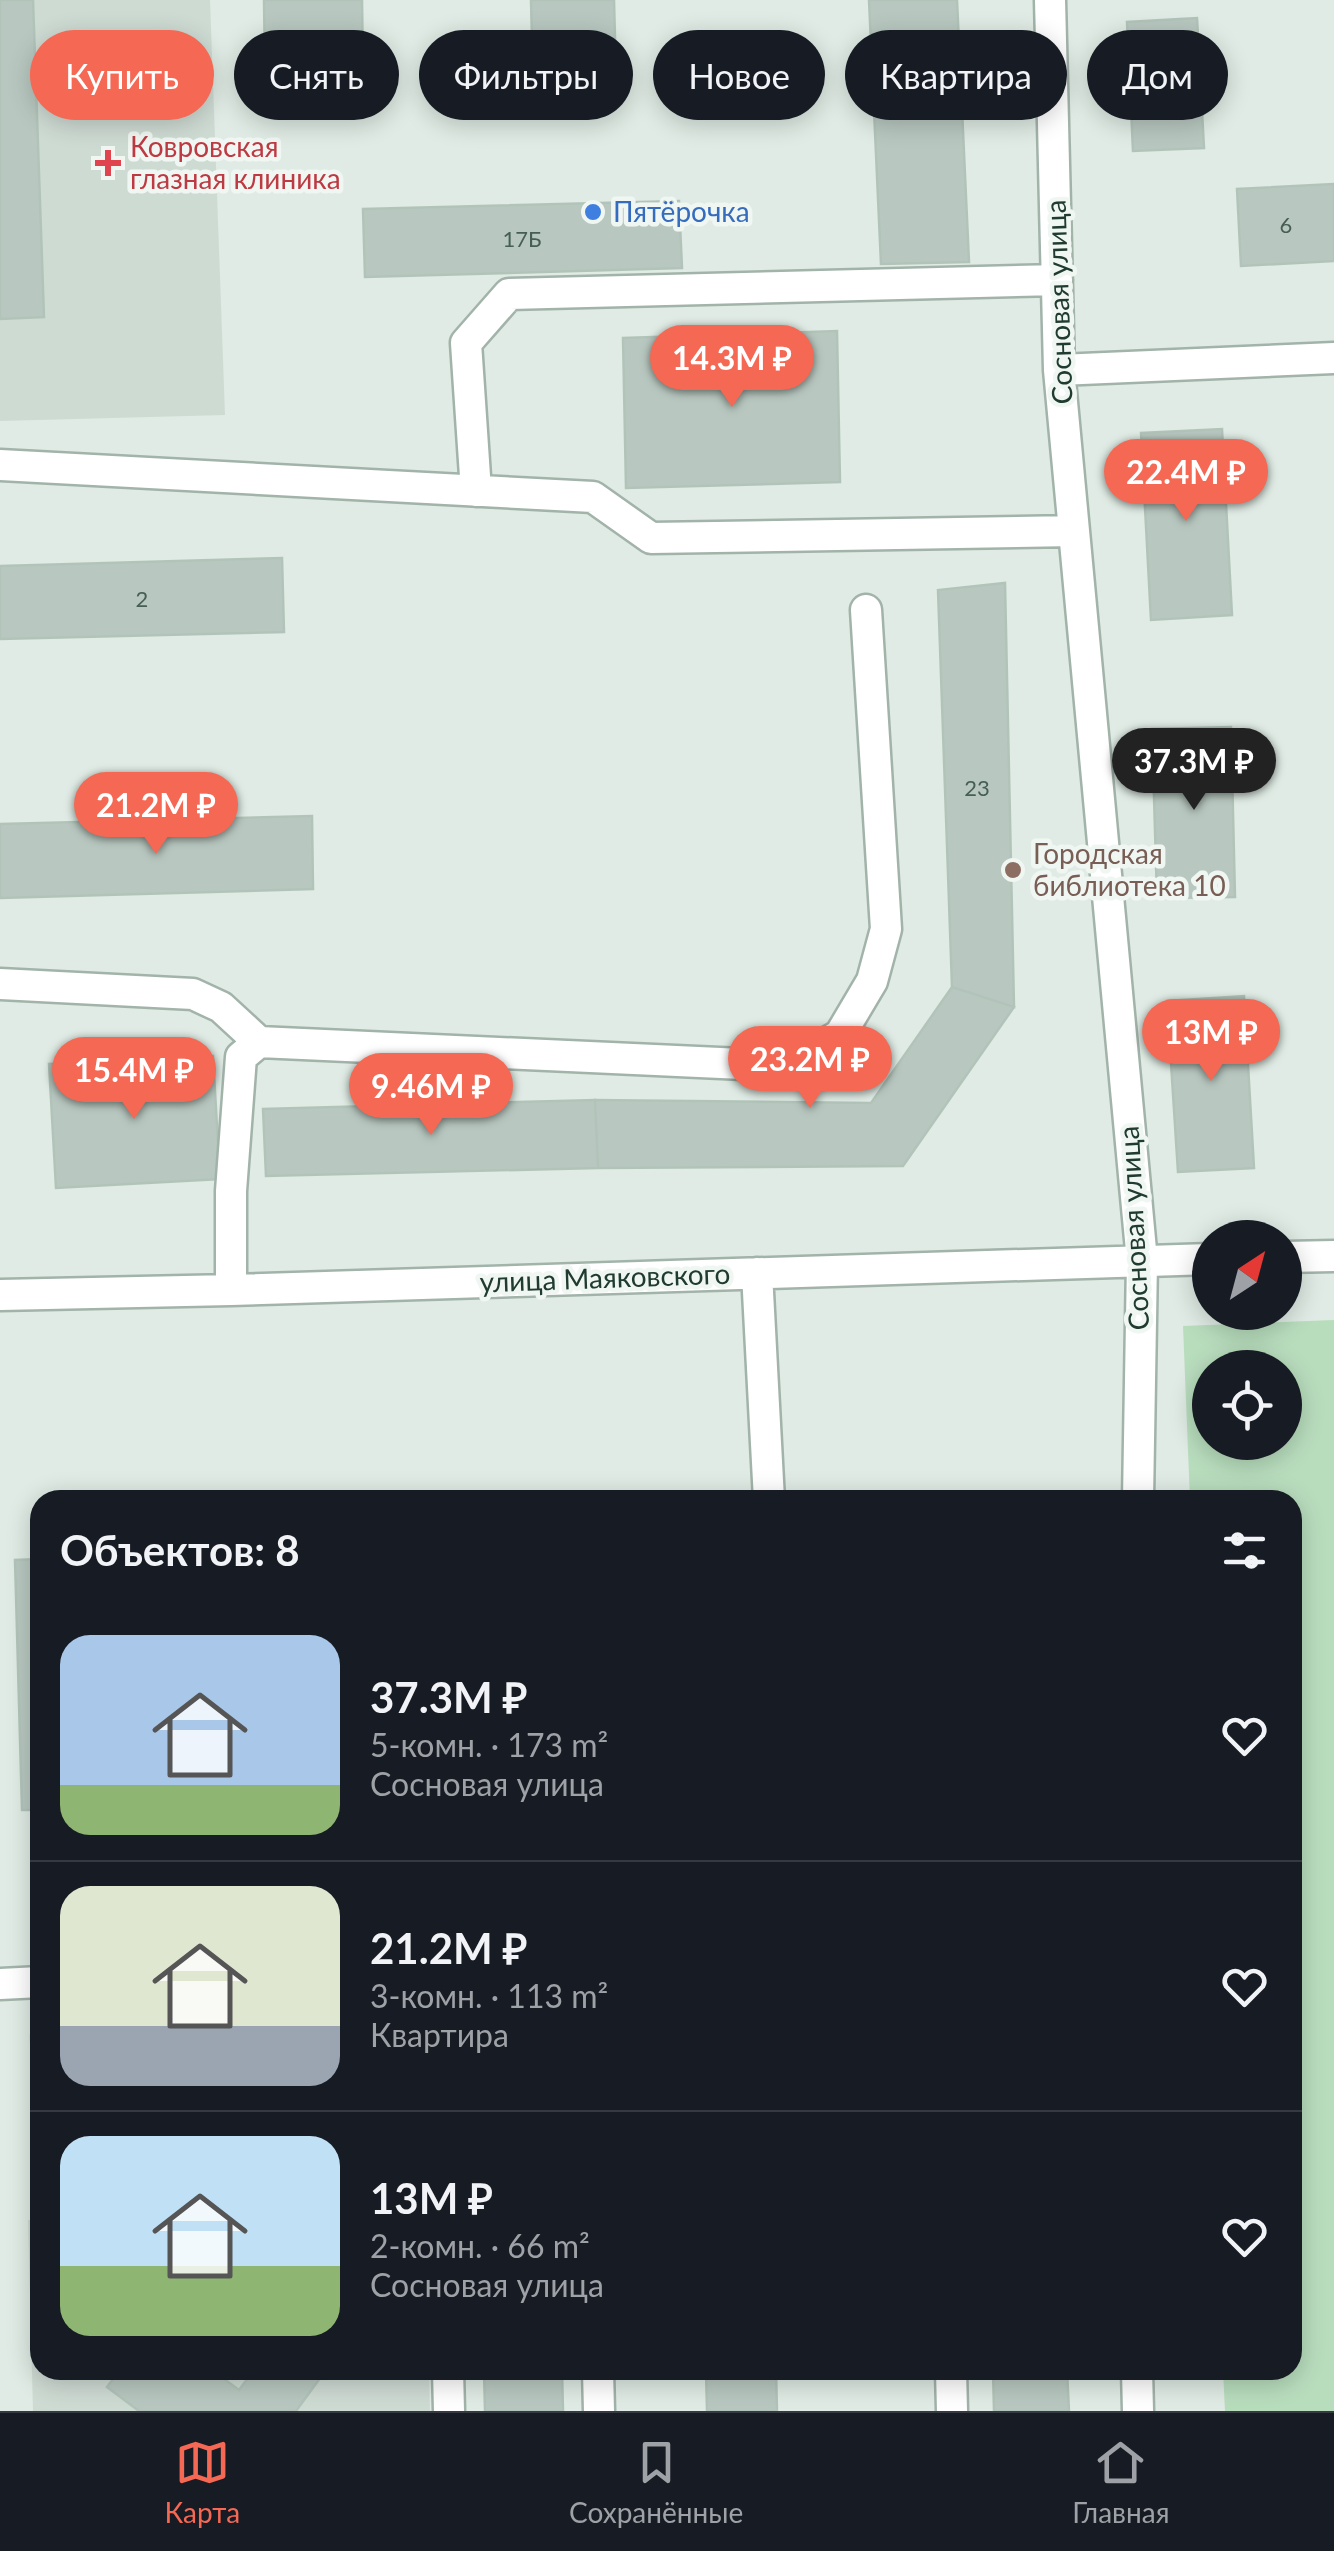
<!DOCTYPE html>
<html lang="ru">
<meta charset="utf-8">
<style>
:root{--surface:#171b24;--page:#242831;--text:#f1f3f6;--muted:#9ea1a6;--line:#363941;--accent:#f46854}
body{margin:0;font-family:Lato,sans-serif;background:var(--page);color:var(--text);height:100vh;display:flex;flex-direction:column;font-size:38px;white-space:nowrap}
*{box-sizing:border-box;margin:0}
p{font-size:32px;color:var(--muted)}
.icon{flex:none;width:55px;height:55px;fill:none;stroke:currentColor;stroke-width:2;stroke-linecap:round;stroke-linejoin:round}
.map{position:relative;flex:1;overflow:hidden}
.side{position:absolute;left:30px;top:1490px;width:1272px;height:890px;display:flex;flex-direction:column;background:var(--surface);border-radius:30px;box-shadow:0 5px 25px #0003}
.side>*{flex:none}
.top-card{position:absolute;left:30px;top:30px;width:1275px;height:90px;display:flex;gap:20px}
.needle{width:65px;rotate:36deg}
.tools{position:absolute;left:1192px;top:1220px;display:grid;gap:20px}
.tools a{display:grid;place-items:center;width:110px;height:110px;border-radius:50%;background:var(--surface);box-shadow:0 5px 25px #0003;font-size:50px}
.price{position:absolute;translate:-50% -85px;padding:0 22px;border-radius:35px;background:var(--accent);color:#fff;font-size:32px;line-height:65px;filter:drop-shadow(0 2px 5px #0008)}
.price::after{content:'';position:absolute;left:50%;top:60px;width:30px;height:22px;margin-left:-15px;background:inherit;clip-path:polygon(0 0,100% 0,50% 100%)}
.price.current{background:#222;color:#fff}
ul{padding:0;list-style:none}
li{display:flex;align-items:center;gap:30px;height:250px;padding:0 30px}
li+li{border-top:2px solid var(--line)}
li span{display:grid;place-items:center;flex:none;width:280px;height:200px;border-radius:30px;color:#555}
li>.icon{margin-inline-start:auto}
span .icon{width:120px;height:120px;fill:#fffc;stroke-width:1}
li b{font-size:42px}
h2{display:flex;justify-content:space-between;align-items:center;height:120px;padding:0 30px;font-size:42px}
.chip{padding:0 35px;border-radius:45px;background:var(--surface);box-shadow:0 5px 25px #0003;font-size:35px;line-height:90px}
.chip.current{background:var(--accent);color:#fff}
.dock{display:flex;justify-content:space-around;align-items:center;height:140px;border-top:2px solid var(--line);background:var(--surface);font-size:28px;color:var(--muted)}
.dock a{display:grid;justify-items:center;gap:5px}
.dock .current{color:var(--accent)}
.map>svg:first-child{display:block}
</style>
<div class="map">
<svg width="1334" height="2411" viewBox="0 0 1334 2411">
<rect width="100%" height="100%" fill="#dfebe4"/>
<path fill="#cedbd3" d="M0 0H210L225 415 0 421Z
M28 2220H40V2370H429L430 2411H33Z"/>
<path fill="#b8ddbd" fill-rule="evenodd" d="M1334 1320V2411H1225L1223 2370H1292V1500H1190L1183 1326ZM1210 1368H1285V1442H1210Z"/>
<path fill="#b8c8c0" stroke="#b2c4ba" stroke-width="2.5" d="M0 0H33L44 317 0 319Z
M264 0H362L363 68 265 70Z
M531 0H614L616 75 533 82Z
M869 0H957L969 262 881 264Z
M1197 18 1204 148 1133 151 1127 22Z
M1334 184V261L1241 266 1237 189Z
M679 201 682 268 365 277 363 209Z
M837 331 840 482 626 488 623 338Z
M1222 429 1232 615 1151 620 1141 433Z
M282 558 284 632 0 639V566Z
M1005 583 1014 1007 952 987 938 590Z
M1231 727 1235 897 1157 898 1152 729Z
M312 816 313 889 0 898V824Z
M952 987 1014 1007 903 1166 598 1168 595 1100 871 1103Z
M1244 996 1254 1168 1178 1172 1167 1001Z
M213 1056 220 1179 56 1188 49 1064Z
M595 1100 598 1168 266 1176 263 1109Z
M40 1559V1810H22L15 1560Z
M31 2036H40V2151H34Z
M120 2370H212L239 2390 254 2370H326L296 2411H139L107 2387Z
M484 2370H562L563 2411H485Z
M706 2370H776L777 2411H707Z
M993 2370H1067L1069 2411H994Z"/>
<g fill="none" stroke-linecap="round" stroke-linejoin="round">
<g stroke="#a2b3aa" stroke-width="35">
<path id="minor" d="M1050 0 1059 370 1142 1261 1138 1500
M1059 370 1334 358
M0 465 593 497 651 538 1074 531
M476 491 466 343 509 294 1057 280
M0 984 193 994 221 1007 259 1042 787 1066 840 1035 872 981 886 929 866 610
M1285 1257 1334 1256
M757 1273 769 1500
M231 1290V1191L241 1057 259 1042
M0 1295 231 1290 1210 1259
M0 1984 40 1982
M448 2370 449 2411
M598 2370 599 2411
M951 2370 952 2411
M1137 2370 1138 2411"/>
</g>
<use href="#minor" stroke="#fff" stroke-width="30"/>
</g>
<path fill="#e0444e" stroke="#f0f7f3" stroke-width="4" d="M103 148h10v10h10v10h-10v10h-10v-10h-10v-10h10z"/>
<circle fill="#3f7fe0" stroke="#f0f7f3" stroke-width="4" cx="593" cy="212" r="10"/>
<circle fill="#8d6e63" stroke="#f0f7f3" stroke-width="4" cx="1013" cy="870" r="10"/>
<g text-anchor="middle" stroke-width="9" stroke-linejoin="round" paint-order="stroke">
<g font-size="22" fill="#465e54">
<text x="1286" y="233">6</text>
<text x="522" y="247">17Б</text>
<text x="142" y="607">2</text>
<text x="977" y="796">23</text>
</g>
<g font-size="28" fill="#be3a42" stroke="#f0f7f3" text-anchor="start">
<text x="130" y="157">Ковровская<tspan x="130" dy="32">глазная клиника</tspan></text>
</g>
<g font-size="28" fill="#366cbe" stroke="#f0f7f3" text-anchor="start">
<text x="613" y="222">Пятёрочка</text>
</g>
<g font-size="28" fill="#203b30" stroke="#f0f7f3">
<text transform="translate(1059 302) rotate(-92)" y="10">Сосновая улица</text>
<text transform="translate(1134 1228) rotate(-93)" y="10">Сосновая улица</text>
<text transform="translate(605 1278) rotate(-2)" y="10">улица Маяковского</text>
</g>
<g font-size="28" fill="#785e54" stroke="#f0f7f3" text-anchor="start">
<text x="1033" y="864">Городская<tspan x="1033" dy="32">библиотека 10</tspan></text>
</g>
</g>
</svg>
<div class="tools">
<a><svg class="needle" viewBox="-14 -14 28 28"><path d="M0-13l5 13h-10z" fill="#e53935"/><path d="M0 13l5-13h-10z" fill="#9ea1a6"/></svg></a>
<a><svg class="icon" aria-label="locate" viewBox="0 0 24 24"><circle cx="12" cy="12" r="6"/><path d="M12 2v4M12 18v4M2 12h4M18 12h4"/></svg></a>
</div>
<b class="price" style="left:732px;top:410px">14.3M ₽</b>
<b class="price" style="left:1186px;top:524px">22.4M ₽</b>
<b class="price current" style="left:1194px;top:813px">37.3M ₽</b>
<b class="price" style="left:156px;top:857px">21.2M ₽</b>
<b class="price" style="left:1211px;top:1084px">13M ₽</b>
<b class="price" style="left:810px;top:1111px">23.2M ₽</b>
<b class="price" style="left:134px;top:1122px">15.4M ₽</b>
<b class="price" style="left:431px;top:1138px">9.46M ₽</b>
<div class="top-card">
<a class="chip current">Купить</a>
<a class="chip">Снять</a>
<a class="chip">Фильтры</a>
<a class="chip">Новое</a>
<a class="chip">Квартира</a>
<a class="chip">Дом</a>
</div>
<section class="side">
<h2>Объектов: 8<svg class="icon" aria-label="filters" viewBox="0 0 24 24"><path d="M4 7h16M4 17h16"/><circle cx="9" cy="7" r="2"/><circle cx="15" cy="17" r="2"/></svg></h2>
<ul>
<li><span style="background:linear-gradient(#a9c7e8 75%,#8fb573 0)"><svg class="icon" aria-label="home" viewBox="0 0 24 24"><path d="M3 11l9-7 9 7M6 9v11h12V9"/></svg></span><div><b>37.3M ₽</b><p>5-комн. · 173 m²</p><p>Сосновая улица</p></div><svg class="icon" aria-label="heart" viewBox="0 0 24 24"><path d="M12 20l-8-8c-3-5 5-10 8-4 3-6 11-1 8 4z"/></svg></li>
<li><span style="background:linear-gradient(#dfe7d0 70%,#9aa5b1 0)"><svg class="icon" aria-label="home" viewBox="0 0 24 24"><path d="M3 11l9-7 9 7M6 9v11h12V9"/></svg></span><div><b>21.2M ₽</b><p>3-комн. · 113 m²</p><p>Квартира</p></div><svg class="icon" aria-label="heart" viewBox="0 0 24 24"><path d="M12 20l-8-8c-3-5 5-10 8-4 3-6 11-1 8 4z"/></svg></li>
<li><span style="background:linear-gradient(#bfe0f5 65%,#8fb573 0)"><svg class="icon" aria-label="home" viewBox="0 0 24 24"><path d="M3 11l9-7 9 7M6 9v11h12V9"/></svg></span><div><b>13M ₽</b><p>2-комн. · 66 m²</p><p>Сосновая улица</p></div><svg class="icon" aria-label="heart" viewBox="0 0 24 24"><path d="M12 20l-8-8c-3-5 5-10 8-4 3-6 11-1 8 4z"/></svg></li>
</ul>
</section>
</div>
<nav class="dock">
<a class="current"><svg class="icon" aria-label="map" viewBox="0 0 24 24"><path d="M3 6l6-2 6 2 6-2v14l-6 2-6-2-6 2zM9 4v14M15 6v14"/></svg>Карта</a>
<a><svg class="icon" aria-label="saved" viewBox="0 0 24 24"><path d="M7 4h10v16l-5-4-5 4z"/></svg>Сохранённые</a>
<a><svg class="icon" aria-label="home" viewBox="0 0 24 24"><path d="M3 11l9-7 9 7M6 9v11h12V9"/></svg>Главная</a>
</nav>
